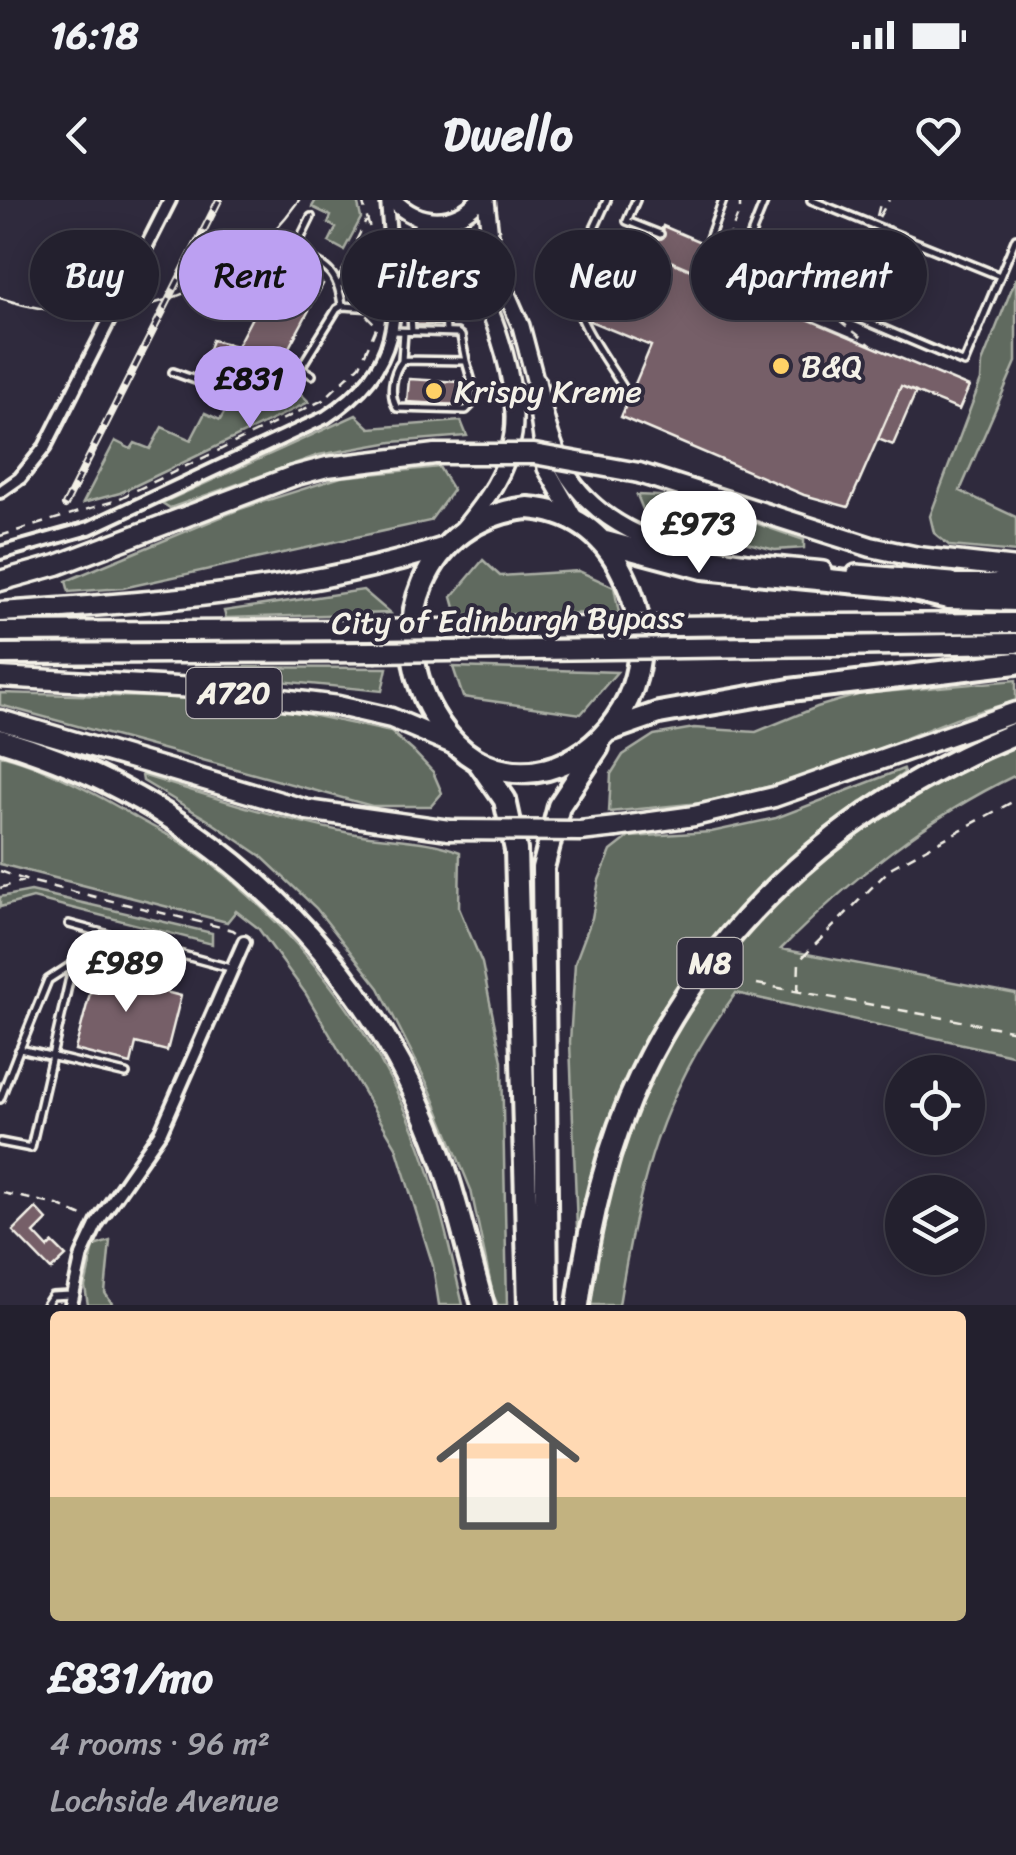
<!DOCTYPE html>
<meta charset="utf-8">
<style>
:root{--surface:#23202e;--page:#2f2d3a;--text:#f1f3f6;--muted:#a3a3aa;--line:#403e4a;--accent:#bca0f2}
body{margin:0;font-family:Sriracha,sans-serif;background:var(--page);color:var(--text);height:100vh;display:flex;flex-direction:column;font-size:38px;white-space:nowrap}
*{box-sizing:border-box;margin:0}
p{font-size:32px;color:var(--muted)}
.icon{flex:none;width:55px;height:55px;fill:none;stroke:currentColor;stroke-width:2;stroke-linecap:round;stroke-linejoin:round}
.map{position:relative;height:1105px;overflow:hidden}
.sheet{display:flex;flex-direction:column;background:var(--surface);flex:1}
.sheet>*{flex:none}
.banner{position:absolute;left:30px;top:30px;width:958px;height:90px;display:flex;gap:20px}
.fabs{position:absolute;left:885px;top:855px;display:grid;gap:20px}
.fabs a{display:grid;place-items:center;width:100px;height:100px;border-radius:50%;background:var(--surface);box-shadow:0 5px 25px #0003,0 0 0 2px var(--line);font-size:50px}
.price{position:absolute;translate:-50% -85px;padding:0 22px;border-radius:35px;background:#fff;color:#222;font-size:32px;line-height:65px;filter:drop-shadow(0 2px 5px #0008)}
.price::after{content:'';position:absolute;left:50%;top:60px;width:30px;height:22px;margin-left:-15px;background:inherit;clip-path:polygon(0 0,100% 0,50% 100%)}
.price.on{background:var(--accent);color:#111}
ul{padding:0;list-style:none}
li{display:grid;align-content:center;gap:20px;height:530px;padding:0 50px}
li+li{border-top:2px solid var(--line)}
li span{display:grid;place-items:center;height:310px;border-radius:10px;color:#555}
li>.icon{margin-inline-start:auto}
span .icon{width:180px;height:180px;fill:#fffc;stroke-width:1}
li b{font-size:42px}
.tag{padding:0 35px;border-radius:45px;background:var(--surface);box-shadow:0 5px 25px #0003,0 0 0 2px var(--line);font-size:35px;line-height:90px}
.tag.on{background:var(--accent);color:#111}
.status{display:flex;justify-content:space-between;align-items:center;height:70px;padding:0 50px;background:var(--surface);direction:ltr}
.status svg{height:28px;fill:currentColor}
header{display:flex;justify-content:space-between;align-items:center;height:130px;padding:0 50px;background:var(--surface);font-size:45px;font-weight:800}
.map>svg:first-child{display:block}
</style>
<div class="status"><b>16:18</b><svg viewBox="0 0 49 12"><path d="M0 12V9h3v3zM5 12V6h3v6zM10 12V3h3v9zM15 12V0h3v12zM26 1h20v11H26zM47 4h2v5h-2z"/></svg></div>
<header><svg class="icon" aria-label="back" viewBox="0 0 24 24"><path d="M15 5l-7 7 7 7"/></svg>Dwello<svg class="icon" aria-label="heart" viewBox="0 0 24 24"><path d="M12 20l-8-8c-3-5 5-10 8-4 3-6 11-1 8 4z"/></svg></header>
<div class="map">
<svg width="1016" height="1105" viewBox="0 0 1016 1105">
<rect width="100%" height="100%" fill="#2f2a3d"/>
<filter id="ink" filterUnits="userSpaceOnUse"><feTurbulence type="fractalNoise" baseFrequency=".01" numOctaves="2"/><feDisplacementMap in="SourceGraphic" scale="20" xChannelSelector="R" yChannelSelector="G"/><feConvolveMatrix kernelMatrix="1 2 1 2 8 2 1 2 1" color-interpolation-filters="sRGB"/></filter>
<g filter="url(#ink)">
<path fill="#606a5f" stroke="#aaaea4" stroke-width="2.5" d="M316 0H357L361 18 344 50 329 42 336 28 328 23 331 16 312 7Z
M1016 78V162L960 291 1016 317V352L950 346 934 333 930 316 981 180 982 163Z
M298 191 309 202 120 293 83 303 115 241 131 249 135 243 150 249 162 227 191 240 205 213 220 220 227 208 239 213 246 202 269 208Z
M356 215 370 228 461 221 467 236 392 242 319 255 170 308 162 303Z
M439 267 453 290 430 321 123 388 69 392 66 381 240 309 341 277Z
M637 295 680 297 804 340V348L775 350 646 317Z
M483 360 500 376 579 371 614 387 619 413 457 415 452 397Z
M363 390 390 413 226 418 224 411Z
M211 467 387 468 382 491 217 475Z
M453 467 617 472 581 514 463 497Z
M1016 480V501L956 518 809 577 700 603 609 612 611 574 623 555 654 535 694 528 756 532 817 507 861 494Z
M0 493 186 498 263 505 359 525 391 532 413 551 433 572 442 593 431 606H372L0 505Z
M1016 533V575C926 618 851 679 781 749L1016 794V856L736 793C661 892 638 985 619 1105H578L597 996 684 799 817 651Z
M0 555C37 562 104 598 137 618 155 628 173 637 190 648 282 713 363 813 408 916 434 975 448 1042 463 1105H439L433 1066 396 947 306 794 258 728 236 711 227 722 0 664Z
M903 569 904 573 810 642 698 753 657 818 619 903 591 976 580 1031 577 1028 570 842 575 763 592 718 599 680 611 651 629 637 711 632 776 618Z
M142 575C209 596 276 618 345 632 382 640 426 638 460 652L459 708 482 763 502 861 507 1105H498L493 1095 471 990 429 887 379 788 316 708 261 656 208 620 143 581Z
M31 691 212 733V744L33 698 0 707V697Z
M110 1041 105 1093 113 1105H88L85 1087 94 1046Z"/>
<path fill="#765e68" stroke="#f4f1e8" stroke-width="2.5" d="M663 26 731 55 720 82 652 53Z
M624 42 969 187 959 210 901 186 848 307 804 295 621 217 651 146 590 121Z
M296 71 323 84 285 155 277 190 203 167 212 140 237 146 271 81 285 88Z
M413 72H431L437 77 440 125H416Z
M409 179 459 182 458 205 407 202Z
M901 186 916 192 893 245 878 239Z
M98 763 152 777 150 788 181 796 167 851 136 843 131 864 75 850Z
M36 1008 47 1020 34 1033 48 1048 53 1043 66 1056 51 1070 13 1031Z"/>
<g fill="none" stroke-linecap="round" stroke-linejoin="round">
<g stroke="#f4f1e8" stroke-width="12">
<path id="lane" d="M607 0C596 27 576 60 574 89 572 115 609 164 623 187
M636 0 627 21 660 34
M765 0 738 67 964 163 1016 38
M811 0 1000 76
M707 44 723 0
M293 53C326 65 338 70 342 106
M280 80 311 17
M340 84 361 48
M394 131 457 133 461 136 466 161 402 160 404 132
M412 132 408 66 433 65 443 75 446 132
M402 161C392 173 389 195 397 208L466 210 471 205 472 182 466 161
M300 168 312 175
M173 172 254 201 273 202 285 193 337 109 342 106 392 109
M69 724 230 768
M71 765 48 780 20 849 126 874
M0 899 19 850
M0 942 31 948 73 764 84 744 98 732
M46 1105 52 1096 71 1095"/>
</g>
<g stroke="#f4f1e8" stroke-width="18">
<path id="street" d="M391 62 425 20
M0 292 20 278 45 247 170 0
M0 353 89 328 326 217C417 158 393 93 387 0
M71 1105 82 1055 97 1023 161 931 244 742"/>
</g>
<g stroke="#f4f1e8" stroke-width="22">
<path id="secondary" d="M393 0C419 27 454 27 479 0
M486 0 493 62 521 126 537 187
M432 21C445 40 461 57 473 77 497 117 519 188 513 234 508 271 485 302 462 330
M537 181C543 213 552 249 569 277 622 357 737 361 823 370
M538 210 546 268 575 319
M856 373 952 381"/>
</g>
<g stroke="#f4f1e8" stroke-width="25">
<path id="primary" d="M639 273 871 347 918 357 1016 368
M0 381 57 365 293 276 327 267 435 254
M0 412C148 403 303 392 445 347
M832 424 1016 423
M0 432 367 430
M833 446 1016 443
M0 454 375 452
M0 477 195 488 338 506 391 518 460 547
M0 520 307 610 449 630
M616 627 694 616 774 597 1016 512"/>
</g>
<g stroke="#f4f1e8" stroke-width="28">
<path id="highway" d="M528 308C572 311 603 333 622 372 698 523 511 651 433 514 384 429 424 318 528 308Z
M605 342 703 368 901 387 948 398 1016 400
M943 385H1016
M610 530 659 513 790 490 1016 463
M0 540C193 598 350 737 428 923 453 982 465 1044 483 1105
M480 564 505 600 516 650 529 1105
M547 1105 543 668 559 606 598 547
M578 1105C589 1025 606 946 642 872 717 715 857 598 1016 533"/>
</g>
<path stroke="#f4f1e8" stroke-width="2.5" stroke-dasharray="10 8" stroke-linecap="butt" d="M362 0 372 36 374 88 365 97
M877 16 881 0
M879 17 889 0
M356 41 366 21
M720 59 740 10V0
M840 98 868 33
M847 101 873 35
M839 120 872 146
M0 336 114 301 323 200 360 165 377 126 366 115
M0 671 25 680 233 730 237 733
M0 688 23 681
M757 784 1016 831
M798 792 799 761 892 667 1016 600
M3 993 57 1005 87 1018"/>
<use href="#lane" stroke="#2f2a3d" stroke-width="5"/>
<use href="#street" stroke="#2f2a3d" stroke-width="10"/>
<use href="#secondary" stroke="#2f2a3d" stroke-width="15"/>
<use href="#primary" stroke="#2f2a3d" stroke-width="18"/>
<use href="#highway" stroke="#2f2a3d" stroke-width="20"/>
<path stroke="#f4f1e8" stroke-width="2.5" d="M0 98C114 136 229 98 299 0"/>
<g stroke="#f4f1e8" stroke-width="8">
<path id="rail" d="M65 305 219 0"/>
</g>
<use href="#rail" stroke="#2f2a3d" stroke-width="4" stroke-dasharray="11" stroke-linecap="butt"/>
<g stroke="#f4f1e8" stroke-width="25" stroke-linecap="butt">
<path id="primary-bridge" d="M435 254H534L639 273
M367 430 832 424
M375 452 833 446
M449 630 580 631 616 627"/>
</g>
<use href="#primary-bridge" stroke="#2f2a3d" stroke-width="18"/>
</g>
</g>
<g fill="#ffd166" stroke="#2f2a3d" stroke-width="4">
<circle cx="781" cy="166" r="10"/>
<circle cx="434" cy="191" r="10"/>
</g>
<g text-anchor="middle" stroke-width="8" stroke-linejoin="round" paint-order="stroke">
<g fill="#2f2a3d" stroke="#b9b5b5" stroke-width="2.5">
<rect x="186.5" y="468" width="95" height="50" rx="8"/>
<rect x="677.5" y="738" width="65" height="50" rx="8"/>
</g>
<g font-size="30" font-weight="bold" fill="#f4f1e8">
<text x="234" y="503">A720</text>
<text x="710" y="773">M8</text>
</g>
<g font-size="32" fill="#f4f1e8" stroke="#2f2a3d" text-anchor="start">
<text x="801" y="177">B&amp;Q</text>
<text x="454" y="202">Krispy Kreme</text>
</g>
<g font-size="32" fill="#f4f1e8" stroke="#2f2a3d">
<text transform="translate(508 420) rotate(-1)" y="11">City of Edinburgh Bypass</text>
</g>
</g>
</svg>
<div class="fabs">
<a><svg class="icon" aria-label="locate" viewBox="0 0 24 24"><circle cx="12" cy="12" r="6"/><path d="M12 2v4M12 18v4M2 12h4M18 12h4"/></svg></a>
<a><svg class="icon" aria-label="layers" viewBox="0 0 24 24"><path d="M12 4l9 5-9 5-9-5zM3 14l9 5 9-5"/></svg></a>
</div>
<b class="price on" style="left:250px;top:231px">£831</b>
<b class="price" style="left:699px;top:376px">£973</b>
<b class="price" style="left:126px;top:815px">£989</b>
<div class="banner">
<a class="tag">Buy</a>
<a class="tag on">Rent</a>
<a class="tag">Filters</a>
<a class="tag">New</a>
<a class="tag">Apartment</a>
</div>
</div>
<section class="sheet">
<ul>
<li><span style="background:linear-gradient(#ffd9b3 60%,#c2b280 0)"><svg class="icon" aria-label="home" viewBox="0 0 24 24"><path d="M3 11l9-7 9 7M6 9v11h12V9"/></svg></span><div><b>£831/mo</b><p>4 rooms · 96 m²</p><p>Lochside Avenue</p></div></li>
</ul>
</section>
